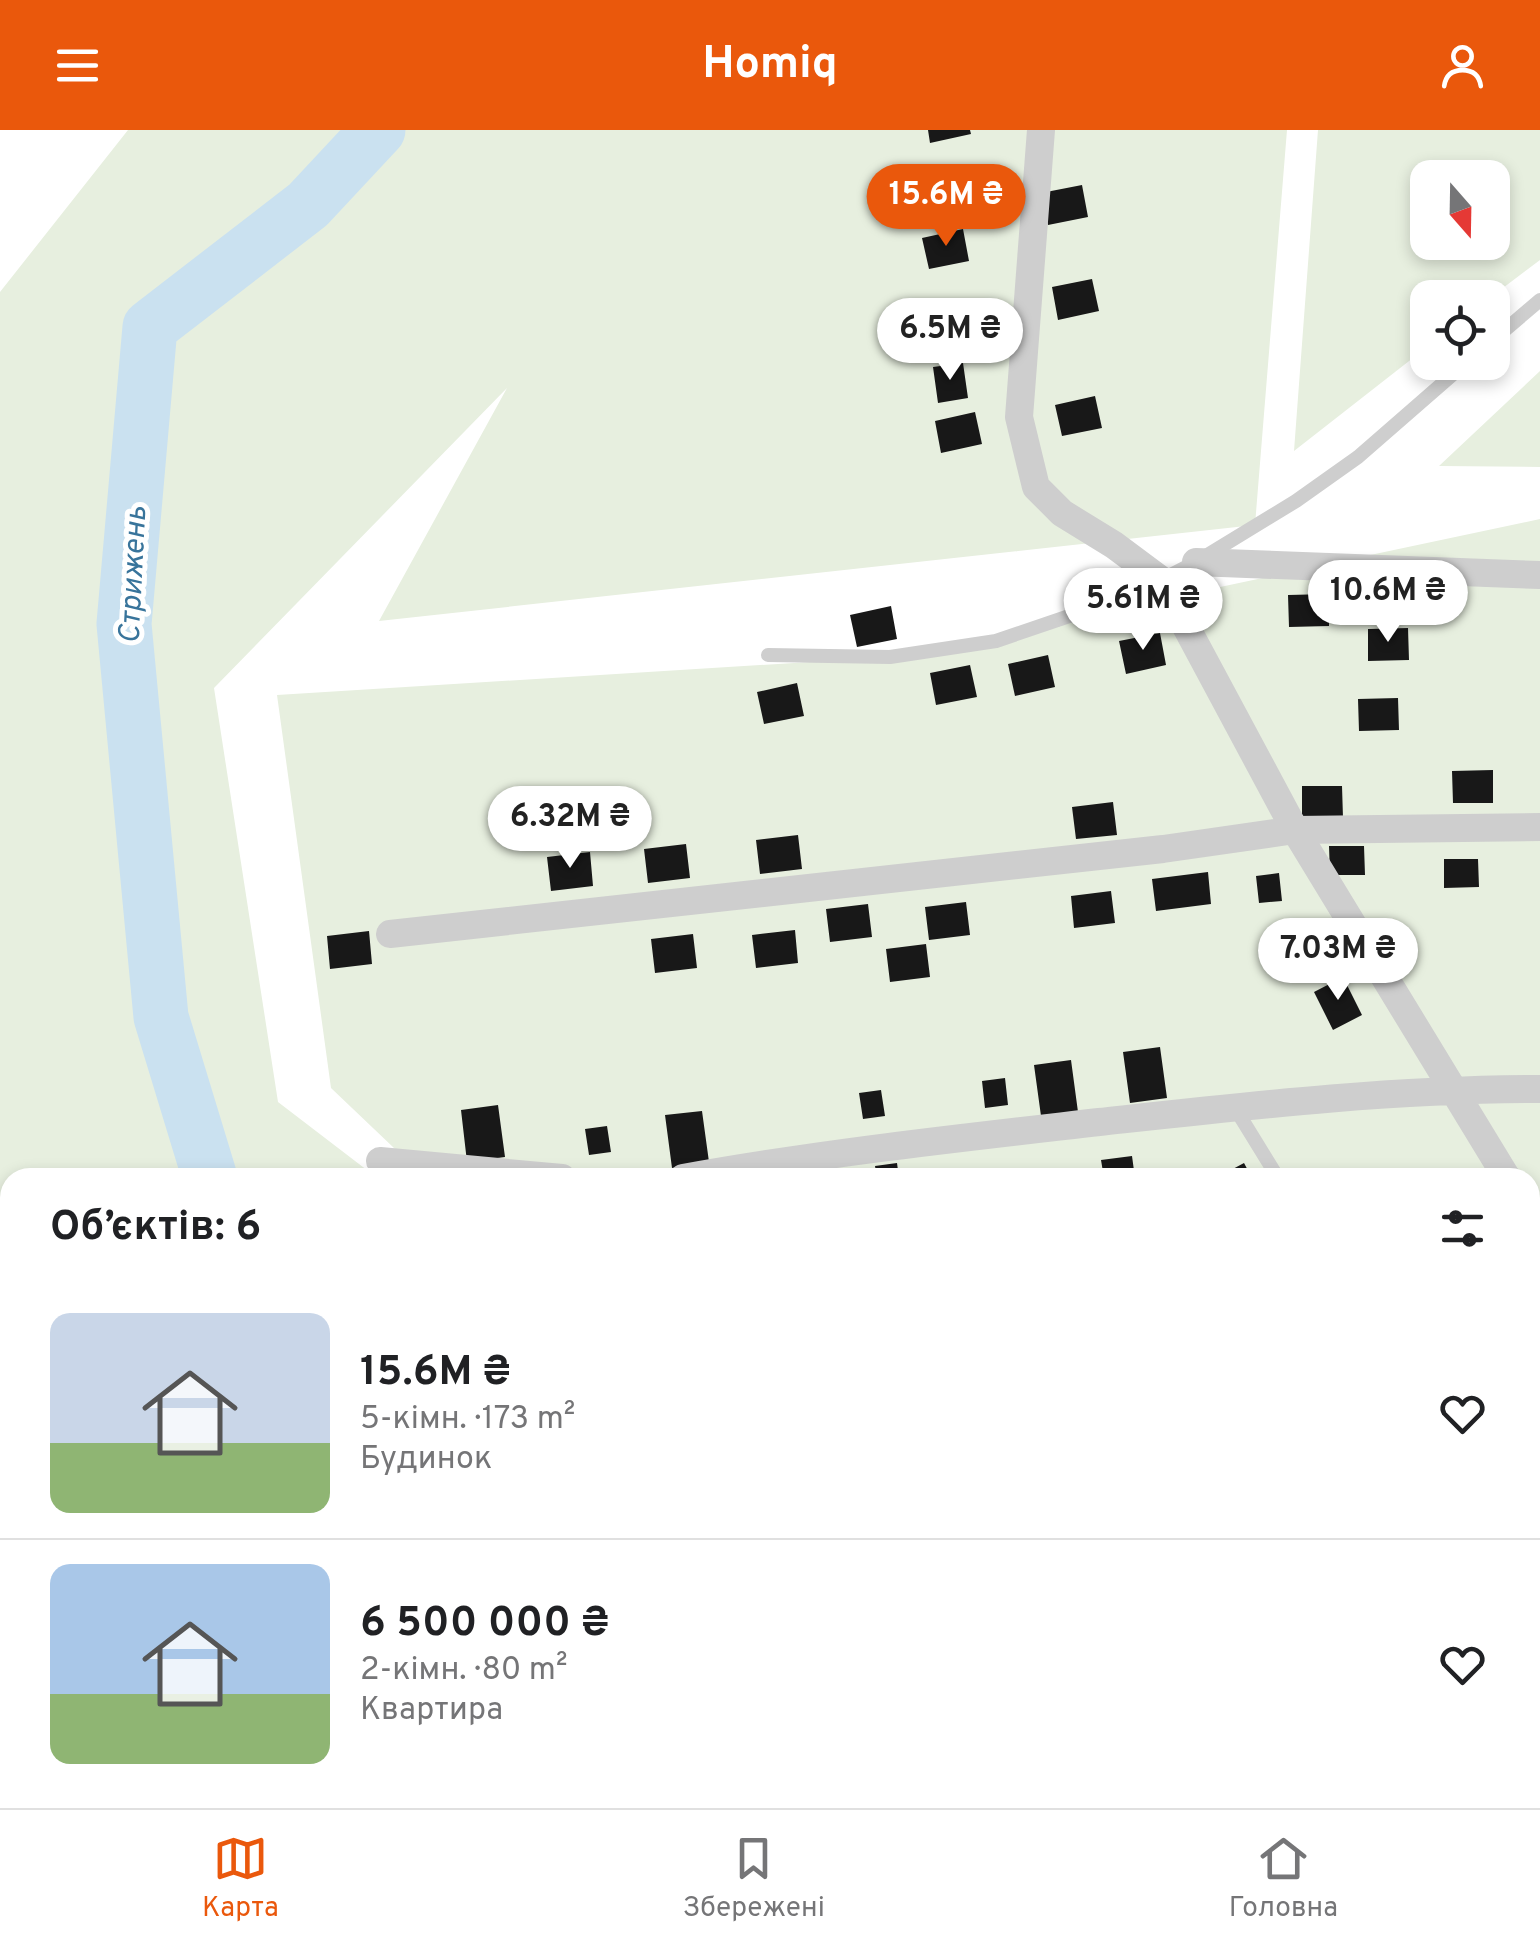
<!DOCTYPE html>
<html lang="uk">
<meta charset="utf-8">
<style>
:root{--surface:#fff;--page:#f2f2f2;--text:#202124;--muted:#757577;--line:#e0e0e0;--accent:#ea580c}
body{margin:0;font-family:Overpass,sans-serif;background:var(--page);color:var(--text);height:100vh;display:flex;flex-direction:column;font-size:38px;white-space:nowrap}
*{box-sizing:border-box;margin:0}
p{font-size:32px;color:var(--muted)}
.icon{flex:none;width:55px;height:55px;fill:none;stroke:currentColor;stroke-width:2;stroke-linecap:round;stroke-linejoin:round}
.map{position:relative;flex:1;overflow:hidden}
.side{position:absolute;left:0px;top:1038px;width:1540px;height:642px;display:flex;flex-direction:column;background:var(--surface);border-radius:30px 30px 0 0;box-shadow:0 5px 15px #0003}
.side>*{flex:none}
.needle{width:65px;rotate:160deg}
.fabs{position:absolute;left:1410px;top:30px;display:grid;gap:20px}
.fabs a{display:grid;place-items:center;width:100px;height:100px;border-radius:20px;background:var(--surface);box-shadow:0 5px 15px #0003;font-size:50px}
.price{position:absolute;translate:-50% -85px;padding:0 22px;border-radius:35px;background:#fff;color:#222;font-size:32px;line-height:65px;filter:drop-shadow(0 2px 5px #0008)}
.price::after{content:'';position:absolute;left:50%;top:60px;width:30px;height:22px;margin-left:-15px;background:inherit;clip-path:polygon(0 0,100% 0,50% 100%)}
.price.selected{background:var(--accent);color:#fff}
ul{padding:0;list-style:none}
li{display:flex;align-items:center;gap:30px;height:250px;padding:0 50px}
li+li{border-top:2px solid var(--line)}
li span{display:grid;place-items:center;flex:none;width:280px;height:200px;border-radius:20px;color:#555}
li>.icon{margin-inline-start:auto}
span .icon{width:120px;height:120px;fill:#fffc;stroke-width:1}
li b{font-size:42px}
h2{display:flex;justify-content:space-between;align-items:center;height:120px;padding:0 50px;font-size:42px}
header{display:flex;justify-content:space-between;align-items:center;height:130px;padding:0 50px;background:var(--accent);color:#fff;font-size:45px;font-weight:700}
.dock{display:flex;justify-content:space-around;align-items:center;height:140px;border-top:2px solid var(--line);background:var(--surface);font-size:28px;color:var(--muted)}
.dock a{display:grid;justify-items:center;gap:5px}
.dock .selected{color:var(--accent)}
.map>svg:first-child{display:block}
</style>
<header><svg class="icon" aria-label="menu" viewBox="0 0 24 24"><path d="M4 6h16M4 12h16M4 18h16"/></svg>Homiq<svg class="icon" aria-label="person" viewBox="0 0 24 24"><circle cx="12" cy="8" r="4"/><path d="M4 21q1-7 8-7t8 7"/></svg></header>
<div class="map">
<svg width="1540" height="1678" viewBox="0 0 1540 1678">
<rect width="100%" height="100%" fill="#fff"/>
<path fill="#e7efdf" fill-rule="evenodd" d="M128 0H1287L1255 395 379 491 507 258 214 558 278 972 376 1047 10 1048V1191L0 1174V162Z
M1318 0H1540V130L1491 167 1428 168 1427 217 1294 321ZM1428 48H1492V112H1428Z
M1540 241V337L1439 336Z
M1540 389V1344L1530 1351V1048H476L415 1038 331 958 277 565 890 527Z
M0 1203 10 1221V1574L0 1545Z
M1540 1468V1678H1221L1234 1670H1530V1475Z
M0 1578 10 1609V1670H30L33 1678H0Z
M43 1670H492L486 1678H46Z
M516 1670H813L816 1678H510Z
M845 1670H1071L1059 1678H849Z"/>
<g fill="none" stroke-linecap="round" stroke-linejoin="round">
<path stroke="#cae1f0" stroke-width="55" d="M210 1048 161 887 124 494 150 197 308 75 378 0
M724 1670 725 1678"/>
</g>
<path fill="#181818" d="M928 0H970L971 4 930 13Z
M975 36 982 68 942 76 935 45Z
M1082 55 1088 87 1048 95 1041 63Z
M963 99 969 131 929 139 922 108Z
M1092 149 1099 181 1058 190 1052 157Z
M962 169 968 201 928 210 921 177Z
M963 233 968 268 938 273 933 237Z
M1095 266 1102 298 1062 306 1055 275Z
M975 282 982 314 941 323 935 291Z
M1329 464V496L1289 497 1288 465Z
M891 476 897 509 857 517 850 485Z
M1408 498 1409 530 1368 531V499Z
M1160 503 1166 535 1126 544 1119 511Z
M1048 525 1055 557 1015 566 1008 534Z
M970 535 977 567 936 575 930 543Z
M797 553 804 586 764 594 757 562Z
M1398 568 1399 600 1359 601 1358 569Z
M1493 640V673H1453L1452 641Z
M1302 656H1342L1343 688H1302Z
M1113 672 1117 705 1076 709 1072 677Z
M798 705 802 739 760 744 756 710Z
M686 714 690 748 648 753 644 719Z
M1329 716H1364L1365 745H1330Z
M590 722 593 756 551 761 547 727Z
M1444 729H1478L1479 757 1444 758Z
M1208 742 1211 774 1156 781 1152 749Z
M1279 743 1282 771 1259 773 1256 746Z
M1111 761 1115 793 1074 798 1071 766Z
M966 772 970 805 929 810 925 777Z
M868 774 872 807 830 812 826 779Z
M795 800 798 833 756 838 752 805Z
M369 801 372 834 330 839 327 806Z
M693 804 697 838 655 843 651 809Z
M926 814 930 847 890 852 886 819Z
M1343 847 1362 885 1333 900 1314 862Z
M1160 917 1167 968 1130 973 1123 922Z
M1071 930 1078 982 1041 986 1034 935Z
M1005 948 1008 975 985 978 982 951Z
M881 960 885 986 863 989 859 963Z
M498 975 505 1027 467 1032 461 980Z
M702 981 709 1032 672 1038 665 985Z
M607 996 611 1022 589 1025 585 999Z
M1132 1026 1135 1048H1104L1101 1030Z
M897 1033 899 1048H877L875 1036Z
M1244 1033 1252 1048H1216Z
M1530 1212 1540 1228V1259L1530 1265Z
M902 1670H941L947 1678H908Z"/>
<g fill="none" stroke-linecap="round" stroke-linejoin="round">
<path stroke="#cecece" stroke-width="14" d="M1492 211 1540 170
M768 525 890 527 996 511 1134 464 1196 432 1296 371 1358 327 1467 232
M1235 978 1278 1048"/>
<path stroke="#cecece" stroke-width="28" d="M1041 0 1019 287 1036 357 1062 383 1114 415 1161 450 1295 700 1507 1048
M1196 432 1540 445
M390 804 1163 719 1295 700 1540 697
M380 1031 562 1048
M683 1048C821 1023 960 1008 1099 992 1246 976 1393 959 1540 959
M1530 1085 1540 1101
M1530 1197 1540 1190
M842 1678 853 1670"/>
<path stroke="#bbb" stroke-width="38" d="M1530 1394 1540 1388
M1105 1678 1117 1670"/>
</g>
<g text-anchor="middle" stroke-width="10" stroke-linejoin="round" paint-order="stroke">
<g font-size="30" font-style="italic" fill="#38749b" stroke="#fff">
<text transform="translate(132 445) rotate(-87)" y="10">Стрижень</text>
</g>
</g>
</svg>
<div class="fabs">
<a><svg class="needle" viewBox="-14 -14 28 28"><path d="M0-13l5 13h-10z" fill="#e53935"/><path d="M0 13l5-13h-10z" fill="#757577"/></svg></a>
<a><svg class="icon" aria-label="locate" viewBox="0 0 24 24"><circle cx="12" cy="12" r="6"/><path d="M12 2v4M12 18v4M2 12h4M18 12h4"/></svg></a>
</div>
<b class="price selected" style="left:946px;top:119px">15.6M ₴</b>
<b class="price" style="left:950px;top:253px">6.5M ₴</b>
<b class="price" style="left:1388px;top:515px">10.6M ₴</b>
<b class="price" style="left:1143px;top:523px">5.61M ₴</b>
<b class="price" style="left:570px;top:741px">6.32M ₴</b>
<b class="price" style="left:1338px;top:873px">7.03M ₴</b>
<section class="side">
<h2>Об’єктів: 6<svg class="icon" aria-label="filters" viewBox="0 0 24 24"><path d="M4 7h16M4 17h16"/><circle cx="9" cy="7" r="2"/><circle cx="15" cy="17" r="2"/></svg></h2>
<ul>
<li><span style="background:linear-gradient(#c9d6e8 65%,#8fb573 0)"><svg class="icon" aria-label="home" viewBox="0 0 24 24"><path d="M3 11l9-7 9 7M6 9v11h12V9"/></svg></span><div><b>15.6M ₴</b><p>5-кімн. · 173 m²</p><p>Будинок</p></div><svg class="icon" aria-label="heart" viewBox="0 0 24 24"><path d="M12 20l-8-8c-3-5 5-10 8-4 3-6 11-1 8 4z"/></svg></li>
<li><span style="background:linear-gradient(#a9c7e8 65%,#8fb573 0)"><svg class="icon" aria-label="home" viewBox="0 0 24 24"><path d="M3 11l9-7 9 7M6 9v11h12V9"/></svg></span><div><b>6 500 000 ₴</b><p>2-кімн. · 80 m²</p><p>Квартира</p></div><svg class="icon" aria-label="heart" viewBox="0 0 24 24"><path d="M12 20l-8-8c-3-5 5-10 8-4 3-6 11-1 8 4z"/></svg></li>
</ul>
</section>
</div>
<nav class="dock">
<a class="selected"><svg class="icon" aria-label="map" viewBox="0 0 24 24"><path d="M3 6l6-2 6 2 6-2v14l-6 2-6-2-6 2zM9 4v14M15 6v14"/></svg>Карта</a>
<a><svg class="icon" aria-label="saved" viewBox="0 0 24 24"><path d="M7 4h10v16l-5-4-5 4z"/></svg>Збережені</a>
<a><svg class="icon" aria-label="home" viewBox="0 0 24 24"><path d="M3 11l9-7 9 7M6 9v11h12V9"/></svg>Головна</a>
</nav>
